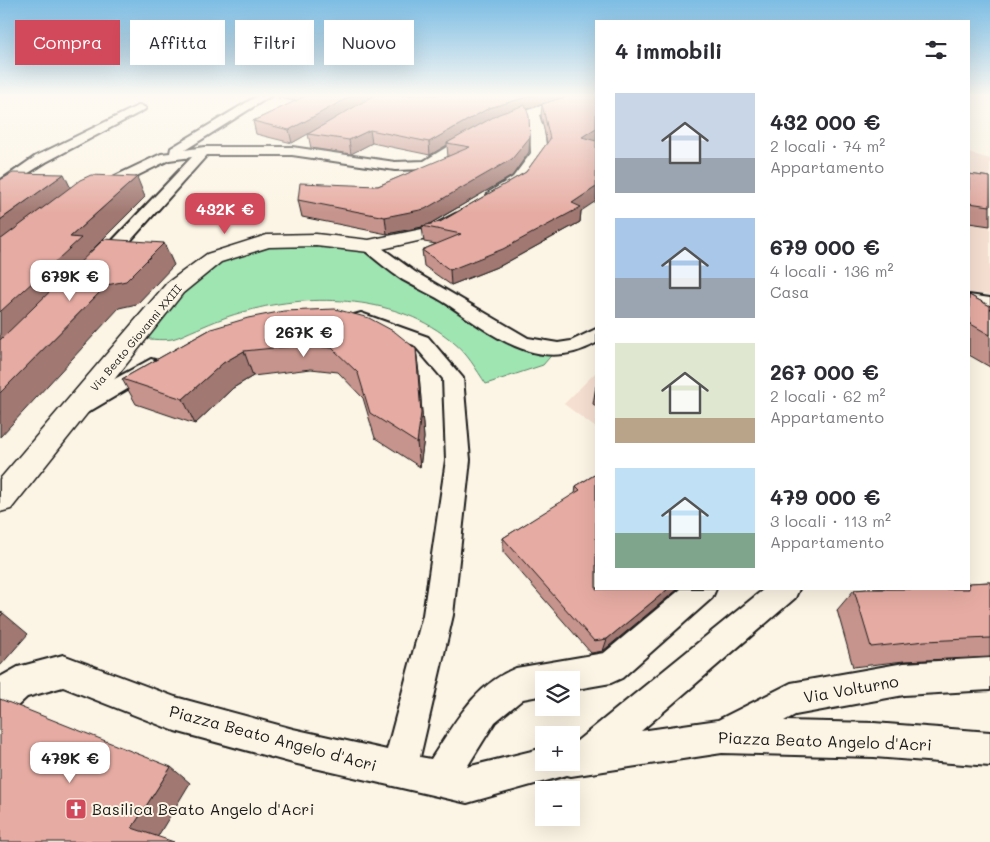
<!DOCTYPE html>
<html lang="it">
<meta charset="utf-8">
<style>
:root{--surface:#fff;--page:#f2f2f3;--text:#2b2b33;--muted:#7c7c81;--accent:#d1495b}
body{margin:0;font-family:Mali,sans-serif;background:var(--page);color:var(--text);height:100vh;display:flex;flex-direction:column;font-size:19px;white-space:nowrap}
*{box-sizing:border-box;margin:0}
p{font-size:16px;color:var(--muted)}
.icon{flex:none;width:28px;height:28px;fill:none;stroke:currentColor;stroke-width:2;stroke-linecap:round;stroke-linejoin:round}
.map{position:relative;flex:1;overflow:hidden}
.details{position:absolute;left:595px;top:20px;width:375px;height:570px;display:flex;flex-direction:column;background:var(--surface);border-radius:0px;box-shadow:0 5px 20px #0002}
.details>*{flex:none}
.hud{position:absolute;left:15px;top:20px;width:475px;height:45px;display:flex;gap:10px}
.fabs{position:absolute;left:535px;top:671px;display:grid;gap:10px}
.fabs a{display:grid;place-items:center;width:45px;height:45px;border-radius:0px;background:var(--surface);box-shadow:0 5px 20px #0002;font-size:25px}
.price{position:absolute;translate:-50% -42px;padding:0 11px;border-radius:10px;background:#fff;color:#222;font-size:16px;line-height:32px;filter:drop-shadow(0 1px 2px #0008)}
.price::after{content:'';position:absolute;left:50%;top:30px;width:15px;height:11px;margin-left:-8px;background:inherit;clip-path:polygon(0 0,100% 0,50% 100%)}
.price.on{background:var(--accent);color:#fff}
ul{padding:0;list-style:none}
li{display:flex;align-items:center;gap:15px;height:125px;padding:0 20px}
li span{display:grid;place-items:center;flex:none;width:140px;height:100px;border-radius:0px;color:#555}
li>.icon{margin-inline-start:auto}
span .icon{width:60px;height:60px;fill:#fffc;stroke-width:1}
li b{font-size:21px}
h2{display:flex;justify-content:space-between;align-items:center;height:60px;padding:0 20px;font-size:21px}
.chip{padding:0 18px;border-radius:0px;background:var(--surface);box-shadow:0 5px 20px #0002;font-size:18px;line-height:45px}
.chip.on{background:var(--accent);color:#fff}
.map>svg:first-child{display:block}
</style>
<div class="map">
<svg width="990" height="842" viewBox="0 0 990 842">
<rect width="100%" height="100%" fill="#fcf5e5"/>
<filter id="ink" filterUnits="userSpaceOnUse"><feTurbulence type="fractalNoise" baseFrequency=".02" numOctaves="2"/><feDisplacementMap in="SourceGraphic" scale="10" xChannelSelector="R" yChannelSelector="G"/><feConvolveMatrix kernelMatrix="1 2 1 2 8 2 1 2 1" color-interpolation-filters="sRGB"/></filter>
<g filter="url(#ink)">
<path fill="#f5dfd1" d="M969 153 990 159V295L969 293Z
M596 372V428L564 404Z"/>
<path fill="#9fe5b2" stroke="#5e8067" d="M267 241 369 246 499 332 555 351 543 365 486 384C476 369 467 353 453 342 400 296 312 292 247 311 230 315 213 322 197 329 189 332 180 337 172 339 161 341 146 338 134 338L214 258Z"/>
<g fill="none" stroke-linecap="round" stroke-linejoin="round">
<g stroke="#1c1c1c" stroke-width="4">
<path id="service" d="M259 95H272L185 150 204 147H292L395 162 424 161 471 132H479L481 135 427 169 395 170 292 155H207L107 267H95L93 263 95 259 192 157 169 160 102 193H92L90 190 92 187 161 154 170 153 171 148Z
M140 105 146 108 144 110 46 162 0 191V181L36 156Z
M369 241 375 243 415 272 528 338 558 343 571 341 596 329V343C539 375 493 335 447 304 433 295 417 288 403 280 389 271 376 260 363 249L361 246Z
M969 295 990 298V308L969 305Z
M361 313 428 337 463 378 470 460 453 615 420 757 431 759C455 723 474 685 516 668L604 653 681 589H716L712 598 622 678 611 683 571 690V680H544V695L523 699 495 722 467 767 544 748V762H571V742L577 741 764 589H799L795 598 641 731 718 720 791 683 904 663 990 658V690L904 695 795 715 784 721 874 723 990 732V766L874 757 722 753 571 776 567 775 467 803 293 763 175 731 63 687 27 697 12 711 0 715V677L18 667 63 655 175 697 293 729 387 750 423 615 446 460 443 379 414 345 354 323 352 319 354 315Z
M151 359 158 361 161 366 158 371 85 414 77 417 69 414 66 409 69 404Z"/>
</g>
<g stroke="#1c1c1c" stroke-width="3">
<path id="tertiary" d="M579 95H596V98L539 115 544 130 547 153C535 170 514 206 489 200L486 196 489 192 513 177 531 153 530 130 524 113 526 110Z
M456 213 463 215 465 219 463 223 440 236 369 252 316 246 269 247 221 262 183 293 11 509 0 512V479L167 283 207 254 267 235 316 234 369 240 427 228Z"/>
</g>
<use href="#service" fill="#fcf5e5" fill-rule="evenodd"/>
<use href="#tertiary" fill="#fcf5e5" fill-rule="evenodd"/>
</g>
<path fill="#c6948c" stroke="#1c1c1c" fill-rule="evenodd" d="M278 95H596V140L595 141 581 211 580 222 502 265 451 285 424 266 422 250 436 244 424 242 422 227 387 234 302 217 298 200 378 186 448 157 447 145 430 155 372 143 351 154 311 148 308 134 322 126 292 143 256 134 253 121 296 101 278 98ZM542 105 541 116 547 143 526 172 440 222 428 225 512 176 529 152 530 137 526 110Z
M969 174 990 177V226L969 223Z
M969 295 990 306V367L969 355Z
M211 329 416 349 419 374 424 438 420 467 375 438 363 398 338 372 311 369 253 376 233 388 195 424 136 404 122 379Z
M596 386V406L593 404Z
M596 474V589H678L603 651 591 653 503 552V538L575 494 576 486Z
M990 582V657L904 661 853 667 837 610 854 590Z"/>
<path fill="#a17872" stroke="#1c1c1c" d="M353 95H377L292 143 289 130Z
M534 95H572L489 121 447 143V145L430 155 429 142 489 108Z
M596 128V140L581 150 582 137Z
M370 130 372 143 351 154 349 140Z
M530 137 529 152 512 176 426 226H422V227L387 234 385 217Z
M64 174 74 195 0 252V220Z
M137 177 145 197 89 253 92 260 0 350V312L70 237Z
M596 187V201L581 211 580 222 502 265 451 285 450 270 572 203Z
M164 243 174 265 137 304 119 308 0 437V393L107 285Z
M416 349 419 374 424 438 420 467 417 443Z
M244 351 253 376 233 388 195 424 183 399 223 363Z
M668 589H678L603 651 607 639Z
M3 613 28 634 0 666V617Z
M171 767 190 783 155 841 132 828Z"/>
<path fill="#e6aca3" stroke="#1c1c1c" d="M308 95H353L289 130 253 121Z
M375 95H534L489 108 429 142 370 130 349 140 308 134Z
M572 95H596V128L582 137 596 141V187L572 203 581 207 503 249 450 270 422 250 461 234 422 226 440 222 526 172 550 139 542 104Z
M525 105 529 116 530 137 512 159 425 209 385 217 298 200 300 183 378 186 470 147 447 143 499 114Z
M13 173 64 174 0 220V180Z
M969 174 990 177V206L969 203Z
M91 175 137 177 70 237 81 238 0 312V240L80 180Z
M104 239 164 243 126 281 107 285 0 393V340Z
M969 295 990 306V335L969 323Z
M335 309 369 318 395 332 416 349 421 413 417 443 370 413 358 373 332 348 304 345 244 351 223 363 183 399 122 379 211 329 248 318 284 311Z
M596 474V589H668L607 639 594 641 503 538 580 490 576 486Z
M990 582V638L925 641 871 647 854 590 867 589H969V583Z
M0 612 3 613 0 617Z
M0 699 171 767 132 828 174 842H0Z"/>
</g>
<linearGradient id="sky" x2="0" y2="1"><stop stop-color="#7dbde4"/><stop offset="0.45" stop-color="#fefaf3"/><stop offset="1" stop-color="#fefaf3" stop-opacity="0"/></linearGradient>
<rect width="990" height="213" fill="url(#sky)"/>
<defs>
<g id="church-square" transform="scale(1.125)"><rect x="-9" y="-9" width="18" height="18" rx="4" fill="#d1495b" stroke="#fcf5e5"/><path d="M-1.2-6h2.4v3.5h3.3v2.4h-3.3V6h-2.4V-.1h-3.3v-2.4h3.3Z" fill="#fff"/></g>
</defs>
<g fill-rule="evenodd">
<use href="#church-square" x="76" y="809"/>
</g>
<g text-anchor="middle" stroke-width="4" stroke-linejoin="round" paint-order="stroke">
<g font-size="11" fill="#1c1c1c" stroke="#fcf5e5">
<text transform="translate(136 338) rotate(-50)" y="4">Via Beato Giovanni XXIII</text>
</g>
<g font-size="16" fill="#1c1c1c" stroke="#fcf5e5">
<text transform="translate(851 689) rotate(-10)" y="6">Via Volturno</text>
<text transform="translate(273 738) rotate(15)" y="6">Piazza Beato Angelo d'Acri</text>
<text transform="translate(825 741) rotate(2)" y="6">Piazza Beato Angelo d'Acri</text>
</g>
<g font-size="16" fill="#1c1c1c" stroke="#fcf5e5" text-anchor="start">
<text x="92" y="815">Basilica Beato Angelo d'Acri</text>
</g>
</g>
</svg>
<div class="fabs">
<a><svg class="icon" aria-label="layers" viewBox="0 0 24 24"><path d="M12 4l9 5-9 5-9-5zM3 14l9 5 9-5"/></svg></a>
<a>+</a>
<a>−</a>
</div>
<b class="price on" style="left:225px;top:235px">432K €</b>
<b class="price" style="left:70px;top:302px">679K €</b>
<b class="price" style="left:304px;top:358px">267K €</b>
<b class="price" style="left:70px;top:784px">479K €</b>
<div class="hud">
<a class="chip on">Compra</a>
<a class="chip">Affitta</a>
<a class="chip">Filtri</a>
<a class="chip">Nuovo</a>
</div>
<section class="details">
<h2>4 immobili<svg class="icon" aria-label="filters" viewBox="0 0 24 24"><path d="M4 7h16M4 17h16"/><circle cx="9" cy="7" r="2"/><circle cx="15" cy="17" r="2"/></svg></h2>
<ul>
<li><span style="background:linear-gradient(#c9d6e8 65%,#9aa5b1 0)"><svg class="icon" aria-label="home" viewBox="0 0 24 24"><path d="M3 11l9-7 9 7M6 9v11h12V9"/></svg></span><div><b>432 000 €</b><p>2 locali · 74 m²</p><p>Appartamento</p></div></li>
<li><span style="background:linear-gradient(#a9c7e8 60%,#9aa5b1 0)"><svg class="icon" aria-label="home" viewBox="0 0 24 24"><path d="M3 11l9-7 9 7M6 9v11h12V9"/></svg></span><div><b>679 000 €</b><p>4 locali · 136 m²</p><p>Casa</p></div></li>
<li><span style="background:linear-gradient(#dfe7d0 75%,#b9a48a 0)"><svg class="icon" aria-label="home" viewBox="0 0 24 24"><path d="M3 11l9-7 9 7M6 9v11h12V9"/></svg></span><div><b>267 000 €</b><p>2 locali · 62 m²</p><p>Appartamento</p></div></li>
<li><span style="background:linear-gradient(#bfe0f5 65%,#7fa58c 0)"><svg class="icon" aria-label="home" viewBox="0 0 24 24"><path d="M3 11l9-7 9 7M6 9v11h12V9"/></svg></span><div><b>479 000 €</b><p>3 locali · 113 m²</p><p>Appartamento</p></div></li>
</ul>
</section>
</div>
